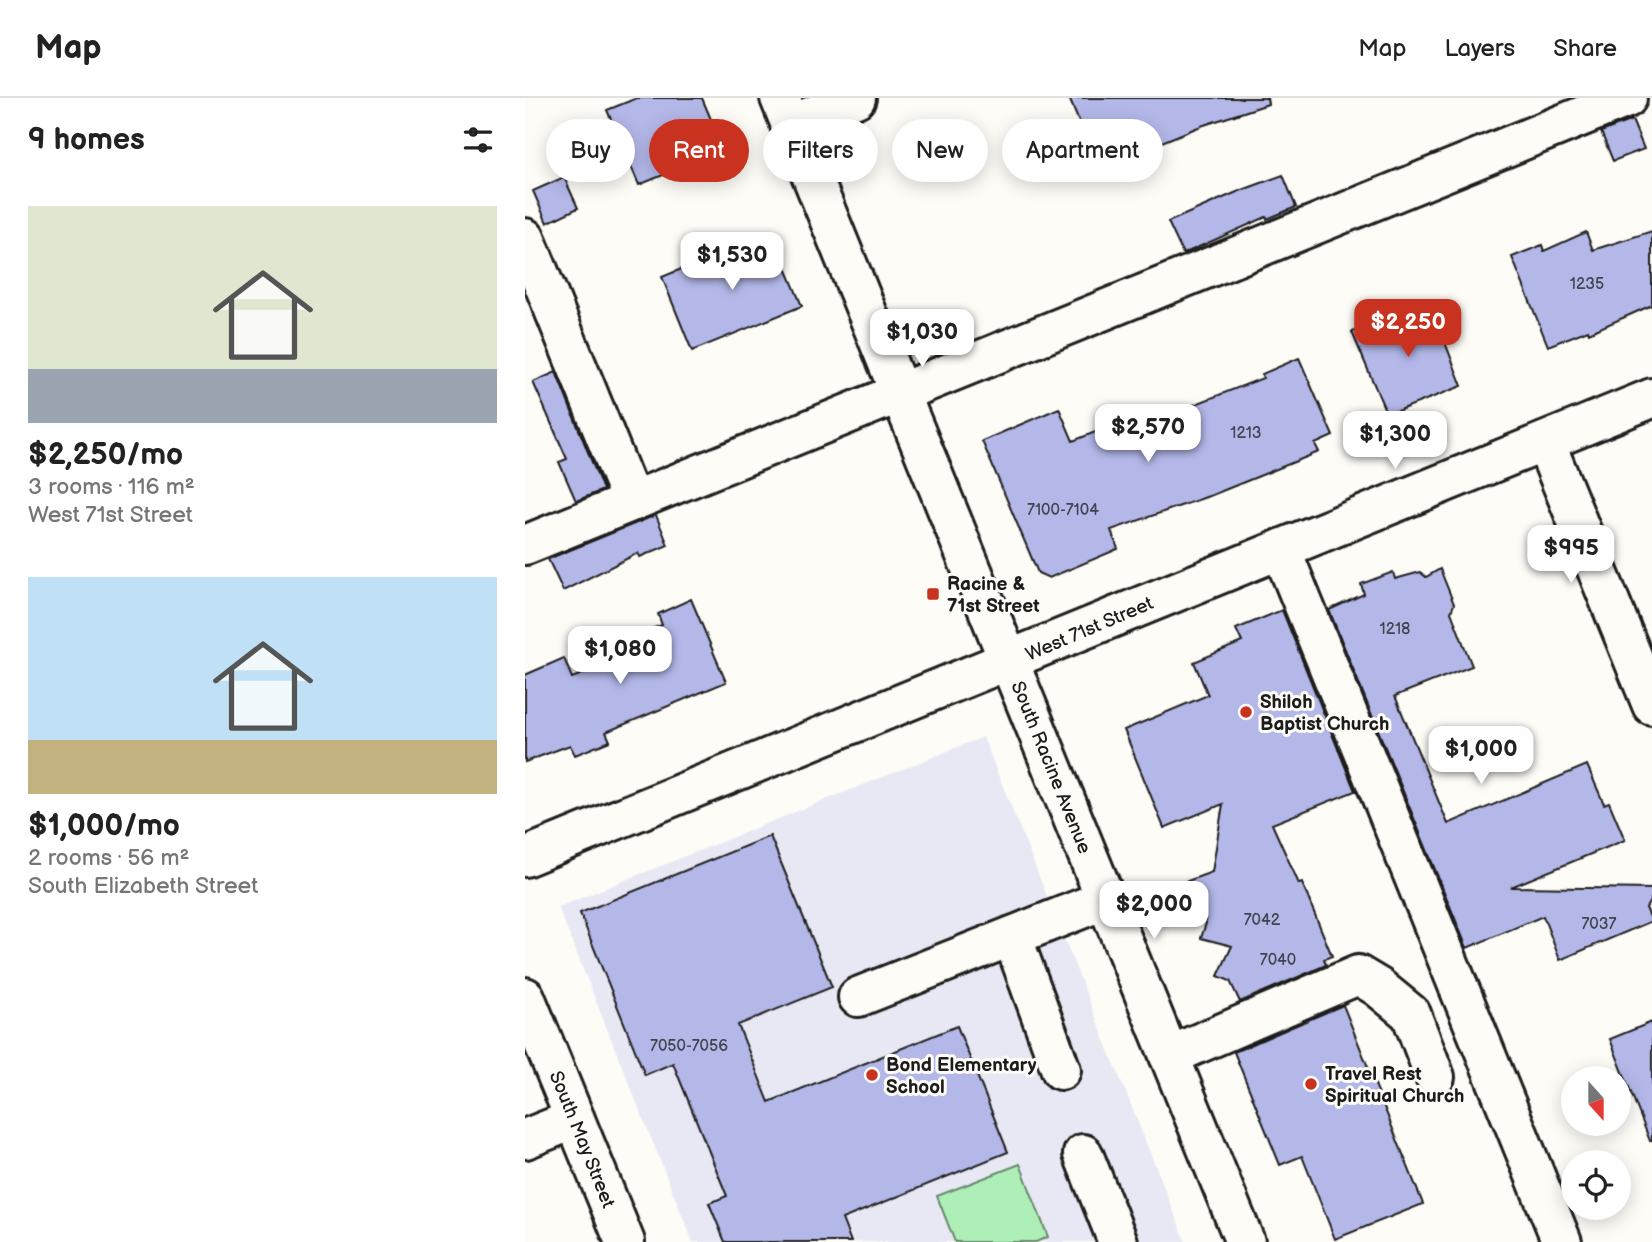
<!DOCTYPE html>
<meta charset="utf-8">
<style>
:root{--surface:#fff;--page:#f6f6f6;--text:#222;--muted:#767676;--line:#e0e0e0;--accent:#c8321e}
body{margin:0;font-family:"Balsamiq Sans",sans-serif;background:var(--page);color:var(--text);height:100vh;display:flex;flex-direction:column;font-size:26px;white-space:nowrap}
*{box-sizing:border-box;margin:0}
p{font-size:23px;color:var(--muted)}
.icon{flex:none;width:38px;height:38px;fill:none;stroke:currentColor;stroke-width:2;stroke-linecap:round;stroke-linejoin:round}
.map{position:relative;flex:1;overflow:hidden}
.drawer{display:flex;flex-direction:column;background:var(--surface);width:525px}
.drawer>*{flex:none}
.banner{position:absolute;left:21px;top:21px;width:665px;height:63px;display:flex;gap:14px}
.needle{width:46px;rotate:159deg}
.fabs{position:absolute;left:1036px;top:968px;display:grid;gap:14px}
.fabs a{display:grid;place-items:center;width:70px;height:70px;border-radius:50%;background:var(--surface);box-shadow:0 4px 18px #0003;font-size:35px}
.price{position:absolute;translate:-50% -60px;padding:0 16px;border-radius:14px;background:#fff;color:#222;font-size:23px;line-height:46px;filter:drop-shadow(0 2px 4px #0008)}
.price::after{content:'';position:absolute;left:50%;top:42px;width:21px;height:16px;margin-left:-10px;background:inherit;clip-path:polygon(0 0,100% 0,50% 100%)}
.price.on{background:var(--accent);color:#fff}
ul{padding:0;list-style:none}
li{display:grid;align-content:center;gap:14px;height:371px;padding:0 28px}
li span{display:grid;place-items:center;height:217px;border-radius:0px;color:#555}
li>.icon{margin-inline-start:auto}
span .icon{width:126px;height:126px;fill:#fffc;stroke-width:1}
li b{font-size:30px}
h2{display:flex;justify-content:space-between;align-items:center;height:84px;padding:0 28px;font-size:30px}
.pill{padding:0 24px;border-radius:32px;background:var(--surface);box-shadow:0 4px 18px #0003;font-size:24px;line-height:63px}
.pill.on{background:var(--accent);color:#fff}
header{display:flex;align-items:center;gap:42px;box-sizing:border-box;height:98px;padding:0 35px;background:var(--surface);border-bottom:2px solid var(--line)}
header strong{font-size:33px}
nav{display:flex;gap:38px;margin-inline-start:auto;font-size:24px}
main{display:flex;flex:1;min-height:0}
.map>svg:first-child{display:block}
</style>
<header>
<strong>Map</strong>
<nav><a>Map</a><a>Layers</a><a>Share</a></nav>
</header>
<main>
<section class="drawer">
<h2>9 homes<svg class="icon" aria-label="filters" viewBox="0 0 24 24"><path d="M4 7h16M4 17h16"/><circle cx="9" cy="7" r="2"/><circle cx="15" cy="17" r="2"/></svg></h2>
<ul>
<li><span style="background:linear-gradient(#dfe7d0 75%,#9aa5b1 0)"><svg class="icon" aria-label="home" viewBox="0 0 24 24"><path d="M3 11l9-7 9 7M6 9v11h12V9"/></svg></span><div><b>$2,250/mo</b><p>3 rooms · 116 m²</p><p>West 71st Street</p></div></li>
<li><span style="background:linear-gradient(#bfe0f5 75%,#c2b280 0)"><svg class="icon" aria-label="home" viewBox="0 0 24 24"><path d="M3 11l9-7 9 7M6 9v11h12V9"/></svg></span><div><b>$1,000/mo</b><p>2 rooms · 56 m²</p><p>South Elizabeth Street</p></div></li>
</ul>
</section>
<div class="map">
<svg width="1127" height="1144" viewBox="0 0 1127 1144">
<rect width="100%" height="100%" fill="#fdfcf7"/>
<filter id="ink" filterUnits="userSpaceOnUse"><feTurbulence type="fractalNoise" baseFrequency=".0143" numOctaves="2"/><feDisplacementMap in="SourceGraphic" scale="14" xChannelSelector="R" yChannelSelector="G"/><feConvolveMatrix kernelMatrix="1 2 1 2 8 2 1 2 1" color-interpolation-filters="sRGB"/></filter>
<g filter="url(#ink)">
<path fill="#e7e8f3" d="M458 639 661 1144H168L33 809Z"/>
<path fill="#aeefb8" stroke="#65866a" stroke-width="2" d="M495 1066 523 1139 511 1144H430L412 1098Z"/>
<path fill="#b4b8e9" stroke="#1c1c1c" stroke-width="2" d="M112 0H177L199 52 114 87 82 12Z
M544 0H742L743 6 676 28 573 70Z
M1107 22 1119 51 1088 63 1076 34Z
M758 77 771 109 742 121 741 119 658 156 643 124 712 94Z
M39 79 53 110 22 125 8 93Z
M1127 133V207L1064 235 1063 232 1023 248 987 159 1017 147 1019 153 1061 134 1068 152Z
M246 134 277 208 167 253 137 179Z
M905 206 937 288 862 317 827 234Z
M774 260 808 338 790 346 794 354 687 397 586 432 593 451 524 480 513 475 457 343 534 310 548 343 618 315 622 325 738 280 737 276Z
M31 274 78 392 51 403 34 364 42 361 8 284Z
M131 417 143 447 115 459 113 455 38 493 23 461Z
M915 471 929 506 926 514 947 568 870 598 923 726 1062 667 1079 706 1084 704 1100 742 986 789 1127 791V799L1121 810 1127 823 1035 862 1018 818 942 850 804 512 839 496 836 486 868 474 870 481 895 474 901 479Z
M166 501 201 584 81 634 85 643 50 657 45 647 0 664V577L39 560 47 580 105 558 99 542 137 527 133 516Z
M757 512 830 693 747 726 774 786 777 785 807 858 799 861 801 867 715 904 705 883 693 878 707 848 676 840 681 825 673 801 646 789 687 774 698 706 639 730 599 632 683 597 669 564 717 544 711 531Z
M245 738 307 889 213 927 244 1004 432 928 483 1054 317 1121 326 1144H200L184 1105 202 1098 148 965 120 977 55 815Z
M818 907 898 1106 810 1141 777 1058 755 1067 709 954Z
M1127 924V1043H1125L1085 941Z"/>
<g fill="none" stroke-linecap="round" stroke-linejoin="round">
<g stroke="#1c1c1c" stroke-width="44">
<path id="minor" d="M255 0 720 1144
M265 27 331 0
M0 140 107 404
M1020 344 1127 607
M0 447 1102 0
M756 451 1037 1144
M487 838 536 972
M0 899 100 1144
M333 899 581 801
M644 958 833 877 853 889 886 916 910 979
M0 1041 50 1021
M558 1056 593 1144"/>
</g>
<g stroke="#1c1c1c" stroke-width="44">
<path id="major" d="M0 759 1127 300"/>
</g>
<use href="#minor" stroke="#fdfcf7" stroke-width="38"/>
<use href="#major" stroke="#fdfcf7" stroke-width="38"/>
</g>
</g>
<g fill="#c8321e" stroke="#fdfcf7" stroke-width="2.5">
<rect x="401" y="489" width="14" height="14" rx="3.5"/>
<circle cx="721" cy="614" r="7"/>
<circle cx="347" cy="977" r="7"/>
<circle cx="786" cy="986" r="7"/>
</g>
<g text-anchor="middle" stroke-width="6" stroke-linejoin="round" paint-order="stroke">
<g font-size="16" fill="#42434f">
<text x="1062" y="191">1235</text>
<text x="721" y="340">1213</text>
<text x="538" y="417">7100-7104</text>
<text x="870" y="536">1218</text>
<text x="737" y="827">7042</text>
<text x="1074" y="831">7037</text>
<text x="753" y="867">7040</text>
<text x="164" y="953">7050-7056</text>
</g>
<g font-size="19" font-weight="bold" fill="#1c1c1c" stroke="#fdfcf7" text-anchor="start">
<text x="422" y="492">Racine &amp;<tspan x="422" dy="22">71st Street</tspan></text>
<text x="735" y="610">Shiloh<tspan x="735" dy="22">Baptist Church</tspan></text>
<text x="361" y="973">Bond Elementary<tspan x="361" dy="22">School</tspan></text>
<text x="800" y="982">Travel Rest<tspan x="800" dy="22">Spiritual Church</tspan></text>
</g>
<g font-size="19" fill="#1c1c1c" stroke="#fdfcf7">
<text transform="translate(564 530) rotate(-23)" y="7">West 71st Street</text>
<text transform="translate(527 669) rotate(68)" y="7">South Racine Avenue</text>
<text transform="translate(58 1041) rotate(68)" y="7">South May Street</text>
</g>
</g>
</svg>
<div class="fabs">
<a><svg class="needle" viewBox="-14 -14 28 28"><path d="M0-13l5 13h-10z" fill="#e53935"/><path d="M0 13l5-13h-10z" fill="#767676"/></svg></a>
<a><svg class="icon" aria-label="locate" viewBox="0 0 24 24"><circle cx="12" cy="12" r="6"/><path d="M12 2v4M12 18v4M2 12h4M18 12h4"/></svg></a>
</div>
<b class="price" style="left:207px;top:194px">$1,530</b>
<b class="price on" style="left:883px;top:261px">$2,250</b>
<b class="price" style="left:397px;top:271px">$1,030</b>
<b class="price" style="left:623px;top:366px">$2,570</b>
<b class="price" style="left:870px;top:373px">$1,300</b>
<b class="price" style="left:1046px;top:487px">$995</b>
<b class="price" style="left:95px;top:588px">$1,080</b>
<b class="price" style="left:956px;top:688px">$1,000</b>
<b class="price" style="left:629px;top:843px">$2,000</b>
<div class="banner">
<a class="pill">Buy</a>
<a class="pill on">Rent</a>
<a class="pill">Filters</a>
<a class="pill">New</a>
<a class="pill">Apartment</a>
</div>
</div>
</main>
